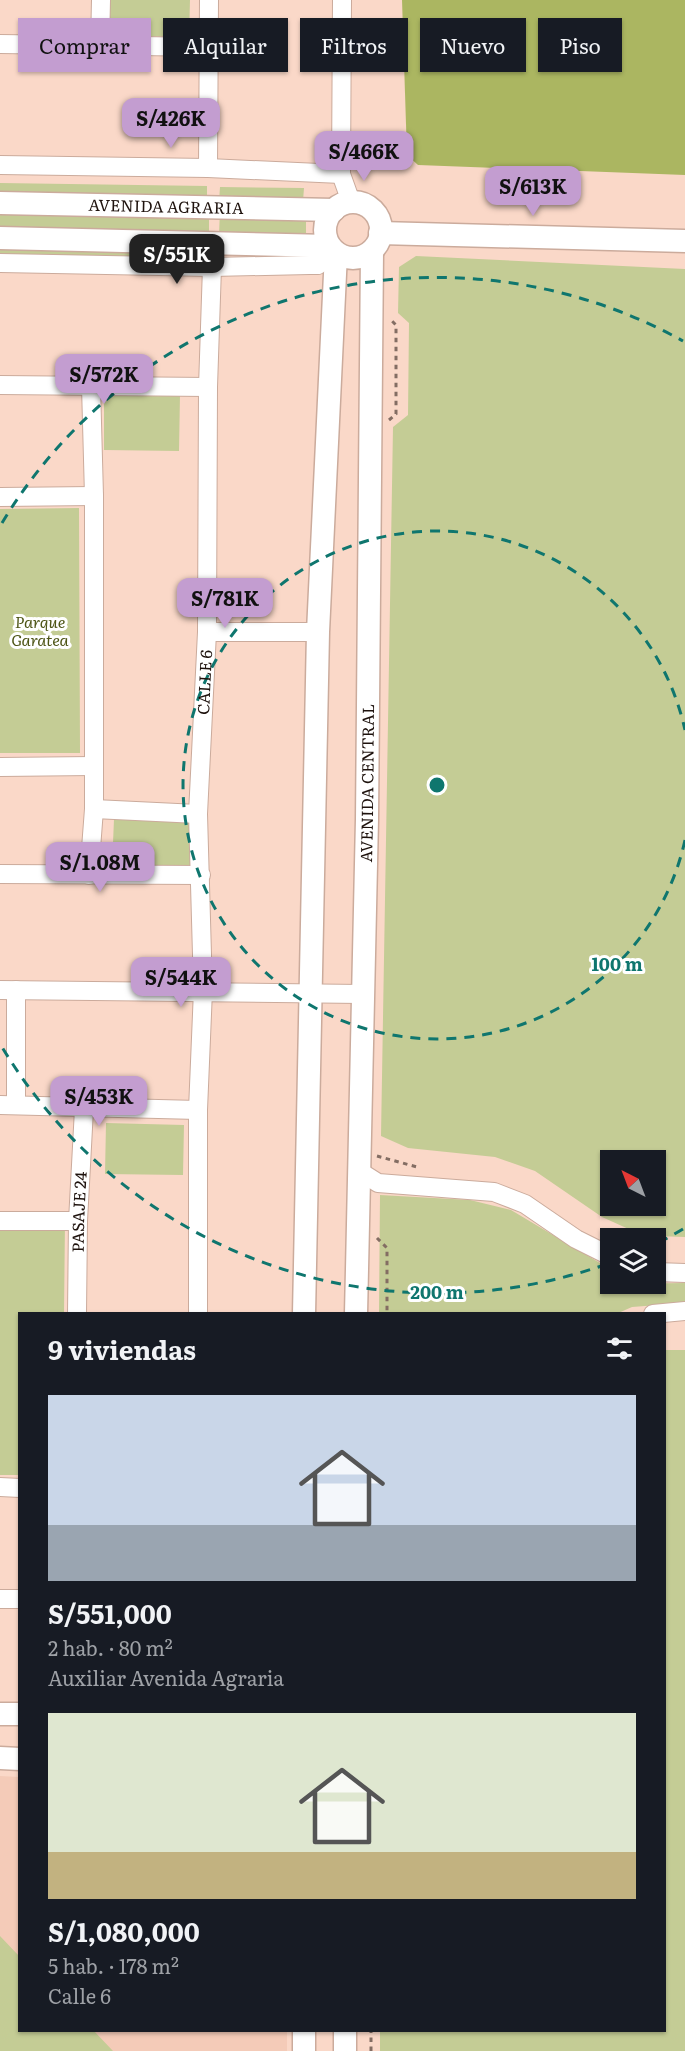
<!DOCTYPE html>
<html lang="es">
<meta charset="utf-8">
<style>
:root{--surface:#171b24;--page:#242831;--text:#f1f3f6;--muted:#9ea1a6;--accent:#c39dd0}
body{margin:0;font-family:Literata,serif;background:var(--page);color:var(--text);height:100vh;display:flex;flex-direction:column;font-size:22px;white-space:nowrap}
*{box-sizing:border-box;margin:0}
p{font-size:20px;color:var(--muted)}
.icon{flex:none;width:33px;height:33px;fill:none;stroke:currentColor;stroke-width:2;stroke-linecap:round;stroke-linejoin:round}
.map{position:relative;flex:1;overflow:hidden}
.sheet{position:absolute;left:18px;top:1312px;width:648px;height:720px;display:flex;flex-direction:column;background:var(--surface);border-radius:0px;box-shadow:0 2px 4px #0004}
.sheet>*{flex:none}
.banner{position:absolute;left:18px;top:18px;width:650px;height:54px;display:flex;gap:12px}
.needle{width:39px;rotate:318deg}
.buttons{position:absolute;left:600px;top:1150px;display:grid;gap:12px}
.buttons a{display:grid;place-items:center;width:66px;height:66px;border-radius:0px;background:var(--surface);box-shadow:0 2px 4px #0004;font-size:30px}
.price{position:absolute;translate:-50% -51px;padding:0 14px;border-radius:12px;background:var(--accent);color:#111;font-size:20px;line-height:39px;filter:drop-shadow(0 2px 3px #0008)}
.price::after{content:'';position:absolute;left:50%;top:36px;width:18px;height:14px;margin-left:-9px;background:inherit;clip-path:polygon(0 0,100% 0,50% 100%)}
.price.active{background:#222;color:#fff}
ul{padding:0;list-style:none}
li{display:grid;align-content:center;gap:12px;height:318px;padding:0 30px}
li span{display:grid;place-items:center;height:186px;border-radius:0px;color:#555}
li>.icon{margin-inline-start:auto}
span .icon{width:108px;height:108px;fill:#fffc;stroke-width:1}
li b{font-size:26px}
h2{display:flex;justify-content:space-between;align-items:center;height:72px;padding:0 30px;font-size:26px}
.chip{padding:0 21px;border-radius:0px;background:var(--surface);box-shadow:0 2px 4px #0004;font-size:21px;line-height:54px}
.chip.active{background:var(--accent);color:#111}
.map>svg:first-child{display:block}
</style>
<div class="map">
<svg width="685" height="2051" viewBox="0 0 685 2051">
<rect width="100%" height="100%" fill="#fad8c8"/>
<path fill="#f4cbb8" d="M0 1776 19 1777 20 2031H287V2051H0Z"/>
<path fill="#c4cc95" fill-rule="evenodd" d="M108 0H190L189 37 108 36Z
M0 183 207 186V201L0 197Z
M220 187 304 188 303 201 219 202Z
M0 205 209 209V235L0 232Z
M220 210 306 213V235H219Z
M0 240 208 244V262L0 258Z
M416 256 685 269V1237L655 1236 633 1231 602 1217 535 1171 495 1157 408 1148 381 1136 393 427 408 415 409 323 398 313 399 267ZM610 1161H656V1206H610Z
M104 394 180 395 179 451 104 450Z
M79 508 80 753H0V509Z
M114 819 193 820 192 868 112 867Z
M106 1123 184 1125 183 1175 105 1174Z
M380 1195 470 1200 511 1210 610 1269V1284L685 1283V1303L632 1307 616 1314H379Z
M65 1221 64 1314H20L19 1475H0V1223Z
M664 1350H685V2051H380V2031H664Z
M0 1936 19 1956 20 2031H94L113 2051H0Z"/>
<path fill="#abb661" d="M402 0H685V175L418 165 407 155Z"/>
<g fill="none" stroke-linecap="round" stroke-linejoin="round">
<g stroke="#cbab9c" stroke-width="20">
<g id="minor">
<path d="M342 0 341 174 351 202"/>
<path d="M0 44 208 47"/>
<path d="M100 45 101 0"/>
<path d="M0 165 208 168 341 174"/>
<path d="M208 168 209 0"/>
<path d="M0 263 212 267 310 265H318L332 249"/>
<path d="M0 385 208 387"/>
<path d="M0 497 94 496"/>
<path d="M207 632H318"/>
<path d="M0 767 93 766"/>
<path d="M94 809 198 814"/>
<path d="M0 874 201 875"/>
<path d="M89 875 94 809V496L91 386"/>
<path d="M0 990 362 994"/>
<path d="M0 1105 198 1110"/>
<path d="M16 1105V990"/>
<path d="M359 1171 378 1183 494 1192 525 1204 576 1239 610 1256"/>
<path d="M0 1221H78"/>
<path d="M656 1272 685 1273"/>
<path id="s1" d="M77 1314 78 1221 84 1109"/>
<path id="s2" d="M198 1314V1110L203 990 198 814 207 632 208 387 212 267"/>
<path d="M653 1314 685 1311"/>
<path d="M0 1487 20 1488"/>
<path d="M0 1599H20"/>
</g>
</g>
<g stroke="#cbab9c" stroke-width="25">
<g id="major">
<circle cx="353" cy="230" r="28"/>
<path id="s3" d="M0 203 334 210"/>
<path d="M380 233 685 241"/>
<path d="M0 238 329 246"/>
<path d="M304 1314 318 632 336 253"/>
<path id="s4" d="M356 1314 367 819 372 251"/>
<path d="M0 1714H20"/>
<path d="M0 1758 20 1759"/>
<path d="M304 2031V2051"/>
<path d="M345 2051V2031"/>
</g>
</g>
<path stroke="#836d63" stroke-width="3" stroke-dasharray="4.5 4.5" stroke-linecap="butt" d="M389 420 396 414V325L392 321
M377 1156 417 1167
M377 1238 387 1248V1314
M371 2051V2031"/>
<use href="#minor" stroke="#fff" stroke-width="18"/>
<use href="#major" stroke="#fff" stroke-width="22"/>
</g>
<g fill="none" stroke="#0f766e" stroke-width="3" stroke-dasharray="10 8">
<path d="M685 840A254 254 0 1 1 685 730"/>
<path d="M683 1229A508 508 0 0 1 656 1244M607 1264A508 508 0 0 1 2 1047M2 523A508 508 0 0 1 683 341"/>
</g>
<g text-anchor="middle" stroke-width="6" stroke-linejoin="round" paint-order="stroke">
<g font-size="16" fill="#1e120d" stroke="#fff">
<text dy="6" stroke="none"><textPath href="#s3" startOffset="166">AVENIDA AGRARIA</textPath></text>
<text dy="6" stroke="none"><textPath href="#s2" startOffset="632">CALLE 6</textPath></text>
<text dy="6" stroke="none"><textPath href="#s4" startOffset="531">AVENIDA CENTRAL</textPath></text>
<text dy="6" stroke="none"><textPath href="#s1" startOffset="102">PASAJE 24</textPath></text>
</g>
<g font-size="16" font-style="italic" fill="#4e5516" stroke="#fff">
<text x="40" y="628">Parque<tspan x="40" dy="18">Garatea</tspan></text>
</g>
</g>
<circle cx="437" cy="785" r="9" fill="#0f766e" stroke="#fff" stroke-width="3"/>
<g font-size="18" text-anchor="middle" font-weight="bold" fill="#0f766e" stroke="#fff" stroke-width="6" stroke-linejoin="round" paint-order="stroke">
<text x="617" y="971">100 m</text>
<text x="437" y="1299">200 m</text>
</g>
</svg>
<div class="buttons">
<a><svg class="needle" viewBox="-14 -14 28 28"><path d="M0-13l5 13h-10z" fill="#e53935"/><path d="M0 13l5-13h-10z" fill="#9ea1a6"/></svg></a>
<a><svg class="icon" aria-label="layers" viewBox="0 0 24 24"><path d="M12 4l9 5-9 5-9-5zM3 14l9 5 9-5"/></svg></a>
</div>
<b class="price" style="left:171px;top:149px">S/426K</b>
<b class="price" style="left:364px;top:182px">S/466K</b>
<b class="price" style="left:533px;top:217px">S/613K</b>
<b class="price active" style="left:177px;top:285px">S/551K</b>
<b class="price" style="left:104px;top:405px">S/572K</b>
<b class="price" style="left:225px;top:629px">S/781K</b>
<b class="price" style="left:100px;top:893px">S/1.08M</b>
<b class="price" style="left:181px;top:1008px">S/544K</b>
<b class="price" style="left:99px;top:1127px">S/453K</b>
<div class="banner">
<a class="chip active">Comprar</a>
<a class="chip">Alquilar</a>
<a class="chip">Filtros</a>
<a class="chip">Nuevo</a>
<a class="chip">Piso</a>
</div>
<section class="sheet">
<h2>9 viviendas<svg class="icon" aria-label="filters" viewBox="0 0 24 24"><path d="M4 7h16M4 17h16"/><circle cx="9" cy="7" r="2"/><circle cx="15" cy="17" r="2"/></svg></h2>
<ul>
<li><span style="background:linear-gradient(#c9d6e8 70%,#9aa5b1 0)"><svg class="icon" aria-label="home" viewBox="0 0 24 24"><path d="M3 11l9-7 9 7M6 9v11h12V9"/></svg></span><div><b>S/551,000</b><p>2 hab. · 80 m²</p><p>Auxiliar Avenida Agraria</p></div></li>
<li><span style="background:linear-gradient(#dfe7d0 75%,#c2b280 0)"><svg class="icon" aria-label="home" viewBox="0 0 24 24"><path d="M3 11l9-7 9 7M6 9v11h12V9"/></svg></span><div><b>S/1,080,000</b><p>5 hab. · 178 m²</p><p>Calle 6</p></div></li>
</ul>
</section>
</div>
